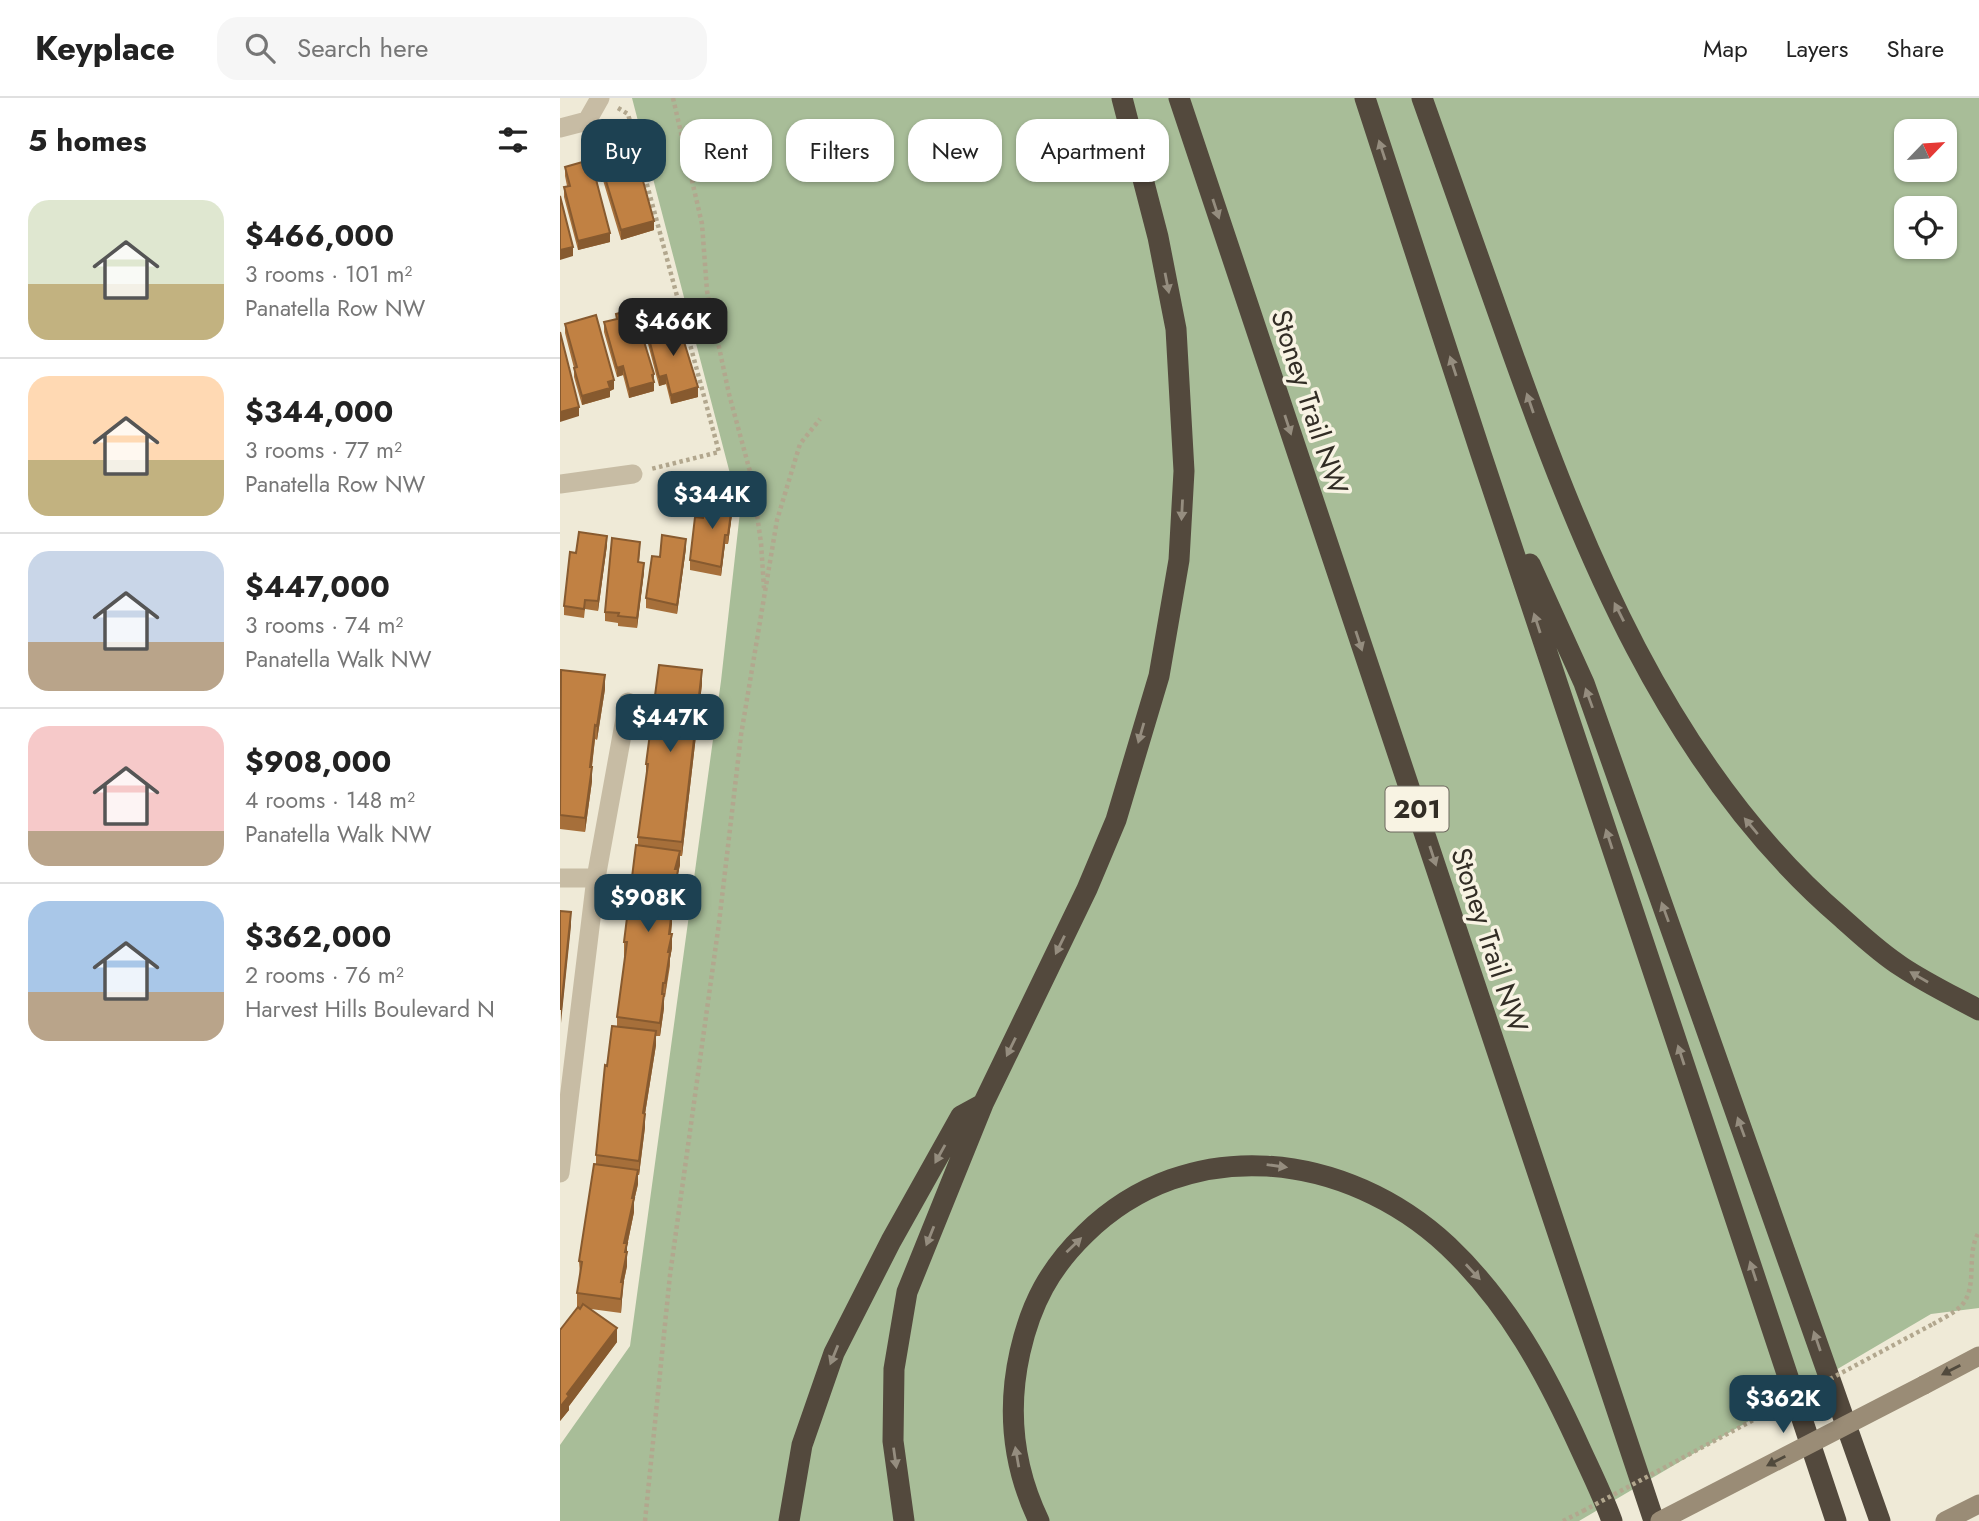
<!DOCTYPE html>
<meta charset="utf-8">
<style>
:root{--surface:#fff;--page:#f6f6f6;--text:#222;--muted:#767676;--line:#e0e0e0;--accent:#1d4152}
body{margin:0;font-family:Jost,sans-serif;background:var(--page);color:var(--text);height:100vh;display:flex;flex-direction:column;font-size:26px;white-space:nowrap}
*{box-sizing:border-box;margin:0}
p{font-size:23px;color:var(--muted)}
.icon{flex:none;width:38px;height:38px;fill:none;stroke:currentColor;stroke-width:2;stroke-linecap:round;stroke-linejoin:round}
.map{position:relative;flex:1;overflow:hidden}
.drawer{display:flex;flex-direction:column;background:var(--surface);width:560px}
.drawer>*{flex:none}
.banner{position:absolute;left:21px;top:21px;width:665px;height:63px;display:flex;gap:14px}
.needle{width:46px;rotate:65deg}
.tools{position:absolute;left:1334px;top:21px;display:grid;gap:14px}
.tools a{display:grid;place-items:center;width:63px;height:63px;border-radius:14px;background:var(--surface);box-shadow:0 2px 5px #0004;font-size:35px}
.price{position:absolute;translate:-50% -60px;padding:0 16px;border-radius:14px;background:var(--accent);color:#fff;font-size:23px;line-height:46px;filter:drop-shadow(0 2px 4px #0008)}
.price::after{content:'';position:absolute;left:50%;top:42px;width:21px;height:16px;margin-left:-10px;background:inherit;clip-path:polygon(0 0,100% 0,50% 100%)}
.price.selected{background:#222;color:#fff}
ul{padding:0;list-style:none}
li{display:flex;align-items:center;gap:21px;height:175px;padding:0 28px}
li+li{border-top:2px solid var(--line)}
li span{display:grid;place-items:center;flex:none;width:196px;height:140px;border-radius:21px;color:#555}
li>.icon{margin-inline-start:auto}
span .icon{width:84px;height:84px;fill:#fffc;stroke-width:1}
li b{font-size:30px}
h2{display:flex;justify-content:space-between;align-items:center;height:84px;padding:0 28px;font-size:30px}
.tag{padding:0 24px;border-radius:21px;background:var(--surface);box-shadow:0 2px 5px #0004;font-size:24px;line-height:63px}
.tag.selected{background:var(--accent);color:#fff}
header{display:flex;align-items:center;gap:42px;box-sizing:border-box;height:98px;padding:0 35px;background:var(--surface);border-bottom:2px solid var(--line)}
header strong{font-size:33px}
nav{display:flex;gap:38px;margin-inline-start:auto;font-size:24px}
.search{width:490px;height:63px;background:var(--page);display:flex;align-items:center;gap:18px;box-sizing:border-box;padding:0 24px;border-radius:21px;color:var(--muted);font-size:26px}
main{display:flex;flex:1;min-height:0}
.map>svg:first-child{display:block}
</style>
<header>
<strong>Keyplace</strong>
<div class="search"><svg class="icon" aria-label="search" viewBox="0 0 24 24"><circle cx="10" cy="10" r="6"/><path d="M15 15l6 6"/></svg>Search here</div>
<nav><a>Map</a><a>Layers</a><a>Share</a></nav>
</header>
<main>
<section class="drawer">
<h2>5 homes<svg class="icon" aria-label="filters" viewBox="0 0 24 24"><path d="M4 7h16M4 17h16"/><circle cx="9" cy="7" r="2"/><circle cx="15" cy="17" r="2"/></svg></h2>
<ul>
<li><span style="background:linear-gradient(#dfe7d0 60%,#c2b280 0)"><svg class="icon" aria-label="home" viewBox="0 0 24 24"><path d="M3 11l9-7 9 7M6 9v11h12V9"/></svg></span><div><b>$466,000</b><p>3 rooms · 101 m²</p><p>Panatella Row NW</p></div></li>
<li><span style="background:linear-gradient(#ffd9b3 60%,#c2b280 0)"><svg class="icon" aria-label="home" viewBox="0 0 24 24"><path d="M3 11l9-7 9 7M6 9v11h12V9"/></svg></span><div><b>$344,000</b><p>3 rooms · 77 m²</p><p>Panatella Row NW</p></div></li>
<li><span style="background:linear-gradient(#c9d6e8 65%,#b9a48a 0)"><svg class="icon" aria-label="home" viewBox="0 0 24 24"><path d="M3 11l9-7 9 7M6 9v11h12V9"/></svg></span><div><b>$447,000</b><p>3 rooms · 74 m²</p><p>Panatella Walk NW</p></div></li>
<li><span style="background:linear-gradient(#f6c9c9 75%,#b9a48a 0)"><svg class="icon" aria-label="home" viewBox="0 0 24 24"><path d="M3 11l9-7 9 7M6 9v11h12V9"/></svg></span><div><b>$908,000</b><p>4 rooms · 148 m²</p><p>Panatella Walk NW</p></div></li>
<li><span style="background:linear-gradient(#a9c7e8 65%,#b9a48a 0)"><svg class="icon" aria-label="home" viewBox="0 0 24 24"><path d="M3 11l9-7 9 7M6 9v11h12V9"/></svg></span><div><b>$362,000</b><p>2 rooms · 76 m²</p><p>Harvest Hills Boulevard N</p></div></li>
</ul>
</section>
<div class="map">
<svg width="1419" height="1423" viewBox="0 0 1419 1423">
<rect width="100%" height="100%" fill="#efead7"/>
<path fill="#a8bd98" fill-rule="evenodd" d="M72 0H1419V1210L1371 1216 1019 1423H0V1347L70 1248 161 583 180 414ZM1346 33H1384V72H1346ZM1346 110H1384V149H1346Z"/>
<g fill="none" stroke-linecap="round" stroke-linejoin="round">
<path stroke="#b2a78e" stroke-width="4.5" stroke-dasharray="3.5 3.5" stroke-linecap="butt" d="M113 0 142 126 147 193 169 296 192 381 201 445 204 490
M58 10 68 16 159 354 91 371
M1373 1226C1382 1221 1394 1215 1401 1208 1419 1189 1405 1156 1419 1134
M85 1423 110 1177 159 825 181 637 217 422 240 346 260 321
M1003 1423 1023 1413"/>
<path stroke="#c7bca4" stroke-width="19" d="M0 30 27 23 40 0
M0 386 73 376
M0 780H36
M0 1075 36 780 68 604"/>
<path stroke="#9a8c76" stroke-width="19" d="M1364 1287 1419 1258
M1385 1423 1419 1406"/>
<path stroke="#53493d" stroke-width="21" d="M619 0 1094 1423
M805 0 921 356 1276 1423
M862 0C890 78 917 156 945 234 1020 446 1107 670 1282 820 1301 837 1320 855 1342 869 1366 885 1393 898 1419 912
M970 466 1024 585 1320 1423
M229 1423 242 1347 274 1255 331 1143 401 1018 423 1006
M344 1423 333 1343 334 1271 347 1194 423 1006 527 791 556 722 599 578 619 462 624 373 616 231 598 139 562 0
M479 1423C453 1369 447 1312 460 1254 471 1205 490 1170 525 1136 629 1034 786 1053 888 1148 949 1206 986 1275 1020 1350 1031 1374 1043 1398 1052 1423"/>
<path stroke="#b2a78e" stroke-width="4.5" stroke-dasharray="3.5 3.5" stroke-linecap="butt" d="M1023 1413 1373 1226"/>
<path stroke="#9a8c76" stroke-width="19" d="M1100 1423 1364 1287"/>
</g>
<path fill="#a66f3a" d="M39 60 72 63 94 132 61 142 39 69Z
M5 69 36 78 50 144 18 152 4 99V89L7 88 5 78Z
M56 216 94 276V293L69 300 63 277 57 279 44 234V224L56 221Z
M5 226 54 291 50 293V299L22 307 14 279V270L5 235Z
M100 226 138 299 111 306 106 286 99 288 88 246V237L100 233Z
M173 409 168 446H165L161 478 130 472V462L143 420Z
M47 447 38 513 25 511 24 520 4 517V508L16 455Z
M126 450 117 516 86 510V500L100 459Z
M80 453 79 464 84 474 77 530 58 528V525L45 523V514Z
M0 575 45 591 37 642 35 641 32 669V683L25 734 0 731Z
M142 586 122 758H120V767L118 775V785L114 815H112L111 836 112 850 110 860V868L105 899H104V910L100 938H96V947L85 1016V1029L79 1077H78V1086L74 1103V1114L67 1148V1168L63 1187 61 1215 31 1211 57 1244 9 1308V1312L0 1323 17 1209V1195L20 1177 19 1163 36 1066V1057L47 968 57 928V919L65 858H64V844L78 748V739L86 680V666Z"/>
<path fill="#875a2f" d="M94 123V132L61 142V132Z
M50 135V144L18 152V143Z
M13 149V158L0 162V152Z
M63 268V277L57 279V270Z
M94 276V293L69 300V291Z
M106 277V286L99 288V279Z
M54 282V291L50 293V299L22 307V298L48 284Z
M138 289V299L111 306V297Z
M19 309V318L0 324V314Z
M173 400V409L168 446V437Z
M165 437V446L161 478V469Z
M47 438V447L38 513V503Z
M126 441V450L117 516V507Z
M84 465V474L77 530V520Z
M142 572V586L122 758V744Z
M45 577V591L37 642V628Z
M35 627V641L30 683V669Z
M32 669V683L25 734V720Z
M120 753V767L118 775V785L114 815 115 771Z
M112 812V826L110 844 112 836V850L110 860 105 899 109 836Z
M11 814V828L1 925V911Z
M104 896V910L100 938V925Z
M96 933V947L85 1016V1029L79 1077V1063L83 1015Z
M78 1072V1086L74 1103V1114L67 1148V1168L63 1187 61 1215V1184L64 1145Z
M57 1230V1244L9 1308V1312L0 1323V1309L7 1296Z"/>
<path fill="#c18143" stroke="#875a2f" stroke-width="2" d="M68 51 72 63 77 61 94 123 61 132 39 60Z
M33 61 36 69 33 70 50 135 18 143 4 89 10 88 5 69Z
M0 98 13 149 0 152Z
M74 211 94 276 92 277 94 284 69 291 63 268 57 270 44 224 57 221 56 216Z
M36 217 54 282 48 284 50 290 22 298 14 270 17 269 5 226Z
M117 221 138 289 111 297 106 277 99 279 88 237 102 233 100 226Z
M0 234 19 309 0 314Z
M146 396 173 400 168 437H165L161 469 130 462 135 419 143 420Z
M19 434 47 438 38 503 25 502 24 511 4 508 10 454 16 455Z
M102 437 126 441 117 507 86 500 92 458 100 459Z
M52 440 80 444 78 464 84 465 77 520 58 518 59 515 45 514Z
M99 567 142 572 122 744 78 739 88 666H86Z
M1 572 45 577 37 628 35 627 30 669H32L25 720 0 717Z
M76 747 120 753 115 771H118L114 802 112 801 110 812H112L109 836H112L108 854H110L105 885H103L102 896H104L100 925 57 919 67 844H64Z
M0 813 11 814 1 911H0Z
M52 928 96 933 83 1015 85 1016 79 1063 36 1057 45 967 47 968Z
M34 1066 78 1072 72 1100H74L64 1145H67L65 1154H67L61 1184H63L61 1201 17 1195 22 1164 19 1163Z
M23 1206 57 1230 7 1296 9 1298 0 1309V1232L18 1209 20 1211Z"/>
<defs><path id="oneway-solid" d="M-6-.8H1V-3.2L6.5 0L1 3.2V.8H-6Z" transform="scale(1.75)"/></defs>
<g fill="#958d7f">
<use href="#oneway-solid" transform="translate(822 52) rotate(-108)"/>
<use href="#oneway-solid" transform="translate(656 111) rotate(72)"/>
<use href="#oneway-solid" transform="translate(607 185) rotate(79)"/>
<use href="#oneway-solid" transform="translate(893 268) rotate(-108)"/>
<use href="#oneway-solid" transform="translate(970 305) rotate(-109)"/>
<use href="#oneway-solid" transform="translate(728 327) rotate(72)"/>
<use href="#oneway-solid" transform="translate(622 412) rotate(93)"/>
<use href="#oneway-solid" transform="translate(1059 514) rotate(-117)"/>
<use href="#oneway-solid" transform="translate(977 525) rotate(-108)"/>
<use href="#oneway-solid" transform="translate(799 543) rotate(72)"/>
<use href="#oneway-solid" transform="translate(1029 600) rotate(-110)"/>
<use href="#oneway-solid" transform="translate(581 635) rotate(106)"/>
<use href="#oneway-solid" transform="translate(1191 728) rotate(-130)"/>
<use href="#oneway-solid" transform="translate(1049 741) rotate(-108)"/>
<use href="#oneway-solid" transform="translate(873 758) rotate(72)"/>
<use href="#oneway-solid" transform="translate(1105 814) rotate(-110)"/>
<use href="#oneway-solid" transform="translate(500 847) rotate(116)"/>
<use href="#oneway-solid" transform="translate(1359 879) rotate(-150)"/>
<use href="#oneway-solid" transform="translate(451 949) rotate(116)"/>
<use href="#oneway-solid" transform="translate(1121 957) rotate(-108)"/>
<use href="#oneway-solid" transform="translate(1181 1029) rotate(-110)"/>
<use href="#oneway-solid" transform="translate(380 1056) rotate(119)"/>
<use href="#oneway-solid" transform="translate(717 1068) rotate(8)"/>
<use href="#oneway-solid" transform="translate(370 1138) rotate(112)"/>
<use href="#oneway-solid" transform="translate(514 1147) rotate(-44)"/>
<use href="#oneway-solid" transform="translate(1193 1173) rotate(-108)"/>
<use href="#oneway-solid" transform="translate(913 1174) rotate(47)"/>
<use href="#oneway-solid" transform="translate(1257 1243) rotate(-109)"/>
<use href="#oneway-solid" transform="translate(274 1257) rotate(112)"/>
<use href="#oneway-solid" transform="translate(457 1359) rotate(-100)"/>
<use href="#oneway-solid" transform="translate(335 1360) rotate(82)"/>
</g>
<g fill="#514a3d">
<use href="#oneway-solid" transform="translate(1391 1272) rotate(153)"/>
<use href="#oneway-solid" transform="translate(1216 1363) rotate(153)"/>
</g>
<g text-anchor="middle" stroke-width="7" stroke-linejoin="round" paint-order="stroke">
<rect fill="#f8f3e3" stroke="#6d685e" stroke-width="2" x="825.5" y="688.5" width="63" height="45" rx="5"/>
<g font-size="26" font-weight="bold" fill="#322d25">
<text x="857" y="720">201</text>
</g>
<g font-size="28" fill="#322d25" stroke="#f8f3e3">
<text transform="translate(750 304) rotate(72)" y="10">Stoney Trail NW</text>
<text transform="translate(930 842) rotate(72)" y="10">Stoney Trail NW</text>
</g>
</g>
</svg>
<div class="tools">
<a><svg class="needle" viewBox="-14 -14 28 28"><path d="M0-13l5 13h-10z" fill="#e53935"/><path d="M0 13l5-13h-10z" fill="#767676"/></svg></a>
<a><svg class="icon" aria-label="locate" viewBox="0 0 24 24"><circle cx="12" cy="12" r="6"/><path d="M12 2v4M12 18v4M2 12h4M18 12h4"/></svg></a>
</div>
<b class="price selected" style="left:113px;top:260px">$466K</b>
<b class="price" style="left:152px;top:433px">$344K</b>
<b class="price" style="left:110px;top:656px">$447K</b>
<b class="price" style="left:88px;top:836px">$908K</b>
<b class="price" style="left:1223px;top:1337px">$362K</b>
<div class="banner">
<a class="tag selected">Buy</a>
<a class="tag">Rent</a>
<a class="tag">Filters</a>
<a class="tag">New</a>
<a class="tag">Apartment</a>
</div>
</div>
</main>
